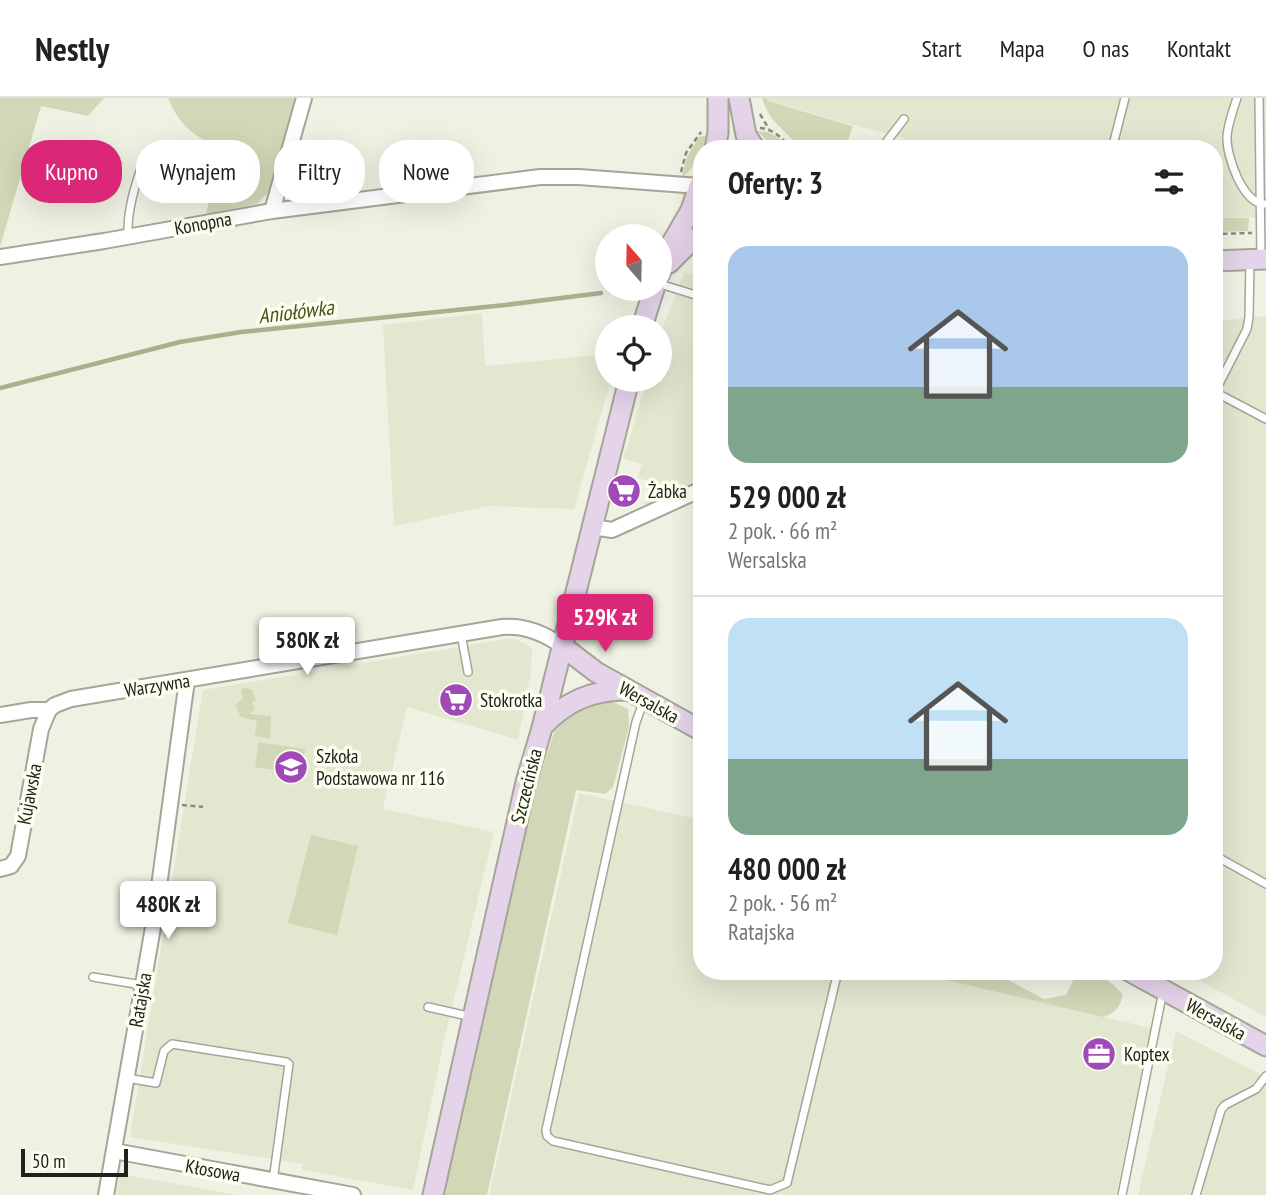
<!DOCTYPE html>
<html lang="pl">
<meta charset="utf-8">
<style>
:root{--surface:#fff;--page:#f2f2f2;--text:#202124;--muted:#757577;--line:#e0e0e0;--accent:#db2777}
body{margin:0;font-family:"PT Sans Narrow",sans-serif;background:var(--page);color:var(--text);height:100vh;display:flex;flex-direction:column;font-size:26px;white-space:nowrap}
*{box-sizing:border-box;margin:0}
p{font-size:23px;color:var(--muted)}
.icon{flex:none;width:38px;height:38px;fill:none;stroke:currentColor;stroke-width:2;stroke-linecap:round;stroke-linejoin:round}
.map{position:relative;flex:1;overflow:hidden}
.details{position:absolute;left:693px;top:42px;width:530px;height:840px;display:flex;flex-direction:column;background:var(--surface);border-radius:28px;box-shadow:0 7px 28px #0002}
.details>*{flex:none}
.hud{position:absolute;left:21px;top:42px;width:567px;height:63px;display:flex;gap:14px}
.needle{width:46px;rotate:340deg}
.tools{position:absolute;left:595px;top:126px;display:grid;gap:14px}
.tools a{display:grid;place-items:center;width:77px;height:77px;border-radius:50%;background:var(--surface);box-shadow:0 7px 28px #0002;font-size:35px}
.scale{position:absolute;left:21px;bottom:18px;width:107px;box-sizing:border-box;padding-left:7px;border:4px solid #20211c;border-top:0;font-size:19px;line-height:24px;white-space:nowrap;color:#20211c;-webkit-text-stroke:5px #fcffef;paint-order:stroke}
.price{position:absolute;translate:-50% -60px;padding:0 16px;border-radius:7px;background:#fff;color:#222;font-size:23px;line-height:46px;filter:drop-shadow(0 2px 4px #0008)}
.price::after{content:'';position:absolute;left:50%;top:42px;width:21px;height:16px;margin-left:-10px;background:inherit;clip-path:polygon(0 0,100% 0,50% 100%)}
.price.current{background:var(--accent);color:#fff}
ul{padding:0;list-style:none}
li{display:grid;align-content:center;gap:14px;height:371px;padding:0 35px}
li+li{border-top:2px solid var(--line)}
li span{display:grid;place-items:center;height:217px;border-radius:21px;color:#555}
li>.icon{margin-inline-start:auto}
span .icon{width:126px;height:126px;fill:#fffc;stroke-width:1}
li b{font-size:30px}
h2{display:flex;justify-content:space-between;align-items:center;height:84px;padding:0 35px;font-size:30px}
.pill{padding:0 24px;border-radius:28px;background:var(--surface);box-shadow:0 7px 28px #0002;font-size:24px;line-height:63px}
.pill.current{background:var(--accent);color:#fff}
header{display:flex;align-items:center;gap:42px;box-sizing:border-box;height:98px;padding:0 35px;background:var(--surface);border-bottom:2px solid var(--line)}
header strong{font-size:33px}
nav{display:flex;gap:38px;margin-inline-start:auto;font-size:24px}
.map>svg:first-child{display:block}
</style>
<header>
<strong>Nestly</strong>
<nav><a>Start</a><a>Mapa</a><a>O nas</a><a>Kontakt</a></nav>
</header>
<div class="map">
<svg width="1266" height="1097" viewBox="0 0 1266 1097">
<rect width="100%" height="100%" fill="#eff2e2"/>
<path fill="#e3e7d0" d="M767 0H1266V119L1215 120 1214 51H944L766 3Z
M684 175 702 176V385L652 407 644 406 649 383 638 380 642 366 623 361 647 282H660V236Z
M482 215 485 268 607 256V282H611L574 411 489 408 394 428 383 227Z
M1266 218V919L1182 873H1214L1215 223Z
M512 540 527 546 532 551 531 574 518 642 407 609 383 711 494 734 443 947 413 1092 302 1072 303 1066 130 1039 203 592Z
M579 695 702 722V873H908L1151 930 1116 1097H489Z
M1176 933 1266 979V1097H1138Z
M120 1076 239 1097H116Z"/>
<path fill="#d2d7b7" d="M0 0H104L88 18 41 8 0 149Z
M168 0H299L273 90 257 106 206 116 221 51C193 37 181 30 168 0Z
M762 0H767V3L853 28 845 51H799C786 30 770 27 762 0Z
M757 33C771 33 780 40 788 51H776Z
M708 37C704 51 695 70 682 79L687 59 699 39Z
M1221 120H1249L1248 133 1220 134Z
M246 590 252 592 256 602 252 604 255 612 249 616 271 618 270 641 255 638 257 623 241 619 235 607 243 601 241 591Z
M611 603 628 611 629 629 613 689 605 696 576 692 487 1097H443L532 699 555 632 562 621 580 609Z
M259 644 305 651 301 676 255 669Z
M311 737 358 748 337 837 288 825Z
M908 873H991L1044 901 1066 897 1074 881 1073 873C1093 873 1111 881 1123 897 1120 909 1115 916 1103 919Z"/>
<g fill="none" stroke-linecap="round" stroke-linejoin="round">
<path stroke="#aaaf8c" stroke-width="4.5" d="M0 290 180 244 241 234 505 207 601 195"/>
<g stroke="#a4a698" stroke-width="10">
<path id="lane" d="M1237 0C1233 12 1228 26 1227 38 1226 58 1243 107 1266 106
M1259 0 1261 160
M881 51 904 21
M1112 51 1125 0
M128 138C127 112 135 87 144 62
M660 186 702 199
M1214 242 1218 223 1216 163
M1215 294 1247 231 1249 219 1250 162
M1214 295 1215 294 1266 321
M461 536 468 574
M644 602 636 624 546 1032 547 1038 553 1043 770 1092 787 1085 838 873
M1214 757 1266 786
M128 798 157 801
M93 879 142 887
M428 909 472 919
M127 980 156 985 164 953 172 946 286 964 289 966 273 1083
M1122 1097 1163 893
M1196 1097 1221 1012 1225 1007 1256 991 1266 978"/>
</g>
<g stroke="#a4a698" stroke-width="18">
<path id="street" d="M272 113 304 0
M0 159 104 143 272 113 540 79H579L699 88
M592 429 612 432 702 391
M0 617 31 612H49L55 607 71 601 502 529C525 527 544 535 562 548
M0 771 11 768 18 758 41 631 49 612
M114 1053 353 1097
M106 1097 155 818 187 582"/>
</g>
<g stroke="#a4a698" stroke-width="23">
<path id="secondary" d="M739 0 746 37 755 51
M715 51 718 35V0
M1214 163 1266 161
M669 165 690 144 702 136
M660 175 669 150 691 112 699 88
M642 229 654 191
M562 548 596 574 702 633
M542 629C566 603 592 592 627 592
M1129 873 1266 948
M433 1097 526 684 542 630 629 282"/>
</g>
<path stroke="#898b81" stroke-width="2.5" stroke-dasharray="5 3.5" stroke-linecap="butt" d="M760 16 769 31
M760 30C773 31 783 40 791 51
M681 74 686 55 701 34
M1214 136 1252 135
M182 707 203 709"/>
<use href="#lane" stroke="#fff" stroke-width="7"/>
<use href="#street" stroke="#fff" stroke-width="14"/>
<use href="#secondary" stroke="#e5d3ea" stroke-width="19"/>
</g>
<defs>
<g id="supermarket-disc" transform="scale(1.75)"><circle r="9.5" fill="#a04ab8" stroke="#fcffef"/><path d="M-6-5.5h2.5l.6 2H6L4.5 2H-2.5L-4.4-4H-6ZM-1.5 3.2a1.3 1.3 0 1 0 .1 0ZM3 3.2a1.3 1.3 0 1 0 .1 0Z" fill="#fff"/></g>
<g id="school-disc" transform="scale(1.75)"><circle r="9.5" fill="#a04ab8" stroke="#fcffef"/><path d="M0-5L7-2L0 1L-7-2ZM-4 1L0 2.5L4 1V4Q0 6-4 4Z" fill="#fff"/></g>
<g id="office-disc" transform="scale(1.75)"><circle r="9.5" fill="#a04ab8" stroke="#fcffef"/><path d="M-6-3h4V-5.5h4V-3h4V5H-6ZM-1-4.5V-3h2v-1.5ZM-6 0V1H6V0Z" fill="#fff"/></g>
</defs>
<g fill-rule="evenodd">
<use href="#supermarket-disc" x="624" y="393"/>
<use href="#supermarket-disc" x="456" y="602"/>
<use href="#school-disc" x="291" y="669"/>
<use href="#office-disc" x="1099" y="956"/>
</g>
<g text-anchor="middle" stroke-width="7" stroke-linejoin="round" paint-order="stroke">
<g font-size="19" fill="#20211c" stroke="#fcffef">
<text transform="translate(203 125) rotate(-10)" y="7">Konopna</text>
<text transform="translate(157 587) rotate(-9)" y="7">Warzywna</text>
<text transform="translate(649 604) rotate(29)" y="7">Wersalska</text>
<text transform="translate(526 688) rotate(-76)" y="7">Szczecińska</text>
<text transform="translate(29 696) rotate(-79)" y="7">Kujawska</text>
<text transform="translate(140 902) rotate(-80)" y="7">Ratajska</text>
<text transform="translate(1216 921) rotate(29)" y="7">Wersalska</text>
<text transform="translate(213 1072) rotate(10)" y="7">Kłosowa</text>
</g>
<g font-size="19" fill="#20211c" stroke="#fcffef" text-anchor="start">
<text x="648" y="400">Żabka</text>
<text x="480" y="609">Stokrotka</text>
<text x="316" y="665">Szkoła<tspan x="316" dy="22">Podstawowa nr 116</tspan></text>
<text x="1124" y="963">Koptex</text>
</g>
<g font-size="21" font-style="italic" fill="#4b5017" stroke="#fcffef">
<text transform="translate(296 214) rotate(-7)" y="7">Aniołówka</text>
</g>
</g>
</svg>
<div class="tools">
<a><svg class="needle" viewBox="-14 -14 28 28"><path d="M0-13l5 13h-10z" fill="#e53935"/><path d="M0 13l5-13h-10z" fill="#757577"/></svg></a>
<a><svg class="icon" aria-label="locate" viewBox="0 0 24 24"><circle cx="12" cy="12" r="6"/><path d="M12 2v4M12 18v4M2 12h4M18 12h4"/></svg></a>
</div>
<div class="scale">50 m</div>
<b class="price current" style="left:605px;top:556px">529K zł</b>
<b class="price" style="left:307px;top:579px">580K zł</b>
<b class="price" style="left:168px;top:843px">480K zł</b>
<div class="hud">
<a class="pill current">Kupno</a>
<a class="pill">Wynajem</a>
<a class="pill">Filtry</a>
<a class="pill">Nowe</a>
</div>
<section class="details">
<h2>Oferty: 3<svg class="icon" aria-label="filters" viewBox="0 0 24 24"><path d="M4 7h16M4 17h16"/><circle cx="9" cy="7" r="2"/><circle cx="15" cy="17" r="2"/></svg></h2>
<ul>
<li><span style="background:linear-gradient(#a9c7e8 65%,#7fa58c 0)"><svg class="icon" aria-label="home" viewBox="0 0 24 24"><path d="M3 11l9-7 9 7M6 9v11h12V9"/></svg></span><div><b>529 000 zł</b><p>2 pok. · 66 m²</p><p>Wersalska</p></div></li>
<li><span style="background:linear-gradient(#bfe0f5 65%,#7fa58c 0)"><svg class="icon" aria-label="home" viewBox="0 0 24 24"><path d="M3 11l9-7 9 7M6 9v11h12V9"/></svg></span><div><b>480 000 zł</b><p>2 pok. · 56 m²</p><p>Ratajska</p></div></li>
</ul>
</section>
</div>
